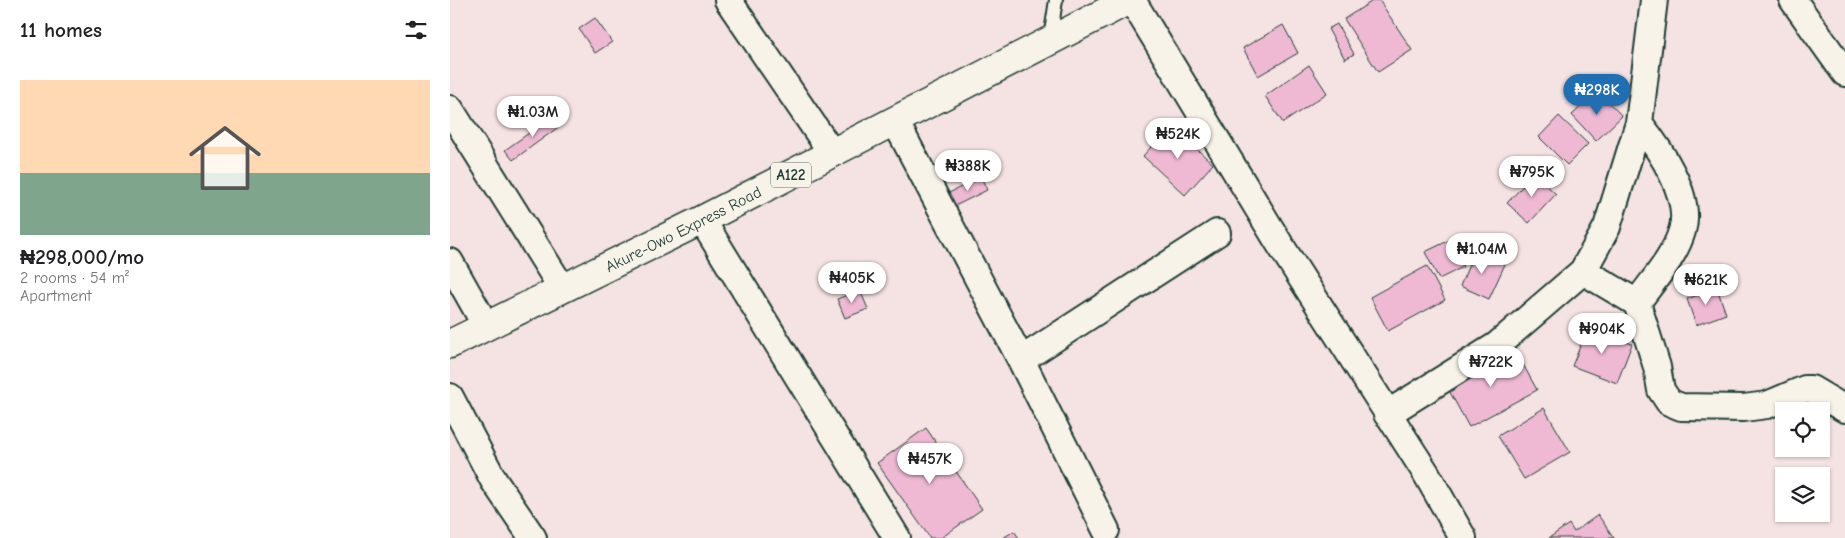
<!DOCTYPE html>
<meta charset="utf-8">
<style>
:root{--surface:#fff;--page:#f2f2f2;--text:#202124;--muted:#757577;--accent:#1f6fb2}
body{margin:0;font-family:"Comic Neue",sans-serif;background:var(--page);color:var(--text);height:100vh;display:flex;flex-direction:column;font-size:19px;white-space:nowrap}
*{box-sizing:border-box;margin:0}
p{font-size:16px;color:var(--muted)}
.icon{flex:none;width:28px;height:28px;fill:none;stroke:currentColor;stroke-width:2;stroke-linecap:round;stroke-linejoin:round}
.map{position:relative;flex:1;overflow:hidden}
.details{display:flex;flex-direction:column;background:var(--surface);width:450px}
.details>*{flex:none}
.tools{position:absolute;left:1325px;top:402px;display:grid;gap:10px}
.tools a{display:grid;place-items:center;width:55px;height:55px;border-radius:0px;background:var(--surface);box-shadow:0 1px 4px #0004;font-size:25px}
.price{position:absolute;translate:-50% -42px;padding:0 11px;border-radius:18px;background:#fff;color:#222;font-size:16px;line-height:32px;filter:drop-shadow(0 1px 2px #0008)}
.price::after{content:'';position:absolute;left:50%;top:30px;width:15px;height:11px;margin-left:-8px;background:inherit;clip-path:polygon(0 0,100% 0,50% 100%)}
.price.selected{background:var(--accent);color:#fff}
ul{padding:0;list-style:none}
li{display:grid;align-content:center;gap:10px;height:265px;padding:0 20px}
li span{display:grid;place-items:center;height:155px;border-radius:0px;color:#555}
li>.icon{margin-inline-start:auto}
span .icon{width:90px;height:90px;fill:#fffc;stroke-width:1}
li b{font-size:21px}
h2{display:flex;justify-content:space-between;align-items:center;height:60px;padding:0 20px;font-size:21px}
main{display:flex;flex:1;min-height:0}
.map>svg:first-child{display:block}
</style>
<main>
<section class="details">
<h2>11 homes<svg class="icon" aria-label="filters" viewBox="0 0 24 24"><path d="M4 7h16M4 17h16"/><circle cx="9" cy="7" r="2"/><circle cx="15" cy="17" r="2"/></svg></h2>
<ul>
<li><span style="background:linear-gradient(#ffd9b3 60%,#7fa58c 0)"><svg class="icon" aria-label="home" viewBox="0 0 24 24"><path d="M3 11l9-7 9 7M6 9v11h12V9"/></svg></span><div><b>₦298,000/mo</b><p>2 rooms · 54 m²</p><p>Apartment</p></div></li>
</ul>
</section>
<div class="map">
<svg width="1395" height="538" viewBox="0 0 1395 538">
<rect width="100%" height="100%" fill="#f5e2e2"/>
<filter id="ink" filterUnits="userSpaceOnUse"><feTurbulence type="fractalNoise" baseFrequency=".02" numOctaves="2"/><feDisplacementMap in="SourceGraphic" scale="10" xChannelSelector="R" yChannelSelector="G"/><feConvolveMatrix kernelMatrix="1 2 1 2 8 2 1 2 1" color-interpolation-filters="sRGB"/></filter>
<g filter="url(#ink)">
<path fill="#efb9d4" stroke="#1f3d34" d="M924 0H929L962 50 928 72 894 19Z
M145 18 162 42 145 53 129 29Z
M887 24 904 54 895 59 878 29Z
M833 25 848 53 808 76 793 48Z
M859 65 877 93 833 123 815 96Z
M1148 91 1172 116 1146 141 1122 115Z
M103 116 110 126 63 160 55 150Z
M1109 116 1138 144 1117 165 1089 137Z
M721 125 763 164 735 195 693 156Z
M1084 174 1106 194 1079 223 1057 203Z
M531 177 537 190 505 206 499 193Z
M1000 240 1013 267 989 279 975 252Z
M1025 251 1055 264 1039 299 1010 286Z
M977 266 995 300 938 331 920 297Z
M1267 288 1276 314 1246 325 1237 299Z
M410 290 418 309 395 318 387 299Z
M1138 327 1182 344 1167 383 1122 366Z
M1064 348 1087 390 1019 427 996 385Z
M1094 408 1120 452 1074 479 1048 436Z
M476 428 532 509 491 538H480L427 463Z
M1148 515 1164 538H1099L1119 524 1124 532Z
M564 531 569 538H553Z"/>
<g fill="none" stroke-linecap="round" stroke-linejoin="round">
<g stroke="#1f3d34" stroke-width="16">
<path id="lane" d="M600 39 606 0"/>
</g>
<g stroke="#1f3d34" stroke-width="30">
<path id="street" d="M278 0 382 153
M682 0 829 243 976 473 1013 538
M1343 0 1395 73
M0 109 112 288
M445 121 571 360 767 233
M1189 123C1209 148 1243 197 1232 231 1224 258 1203 280 1187 303L1207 367 1211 390 1219 402 1231 407 1294 408 1317 405 1355 389H1361L1395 409
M252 220 447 538
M0 262 36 326
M1133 271 1187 303
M571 360 656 530
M0 397 44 481 83 538
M937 414 1046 346 1133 271 1157 227 1189 123 1204 0"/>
</g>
<g stroke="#1f3d34" stroke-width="31">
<g id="highway">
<path id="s1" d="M0 344 252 220 679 0"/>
</g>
</g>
<use href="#lane" stroke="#f7f3e8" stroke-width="12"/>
<use href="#street" stroke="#f7f3e8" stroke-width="26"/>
<use href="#highway" stroke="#f7f3e8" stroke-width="28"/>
</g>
</g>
<g text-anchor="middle" stroke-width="4.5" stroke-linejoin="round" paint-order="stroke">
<rect fill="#f7f3e8" stroke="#60746a" stroke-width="1" x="321" y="162.5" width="40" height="25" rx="4"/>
<g font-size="15" font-weight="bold" fill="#1f3d34">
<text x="341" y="180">A122</text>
</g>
<g font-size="16" fill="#1f3d34" stroke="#f7f3e8">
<text dy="6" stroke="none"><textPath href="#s1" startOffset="260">Akure-Owo Express Road</textPath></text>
</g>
</g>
</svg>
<div class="tools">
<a><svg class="icon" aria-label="locate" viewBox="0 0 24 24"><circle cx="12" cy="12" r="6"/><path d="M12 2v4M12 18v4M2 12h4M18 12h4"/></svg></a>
<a><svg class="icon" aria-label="layers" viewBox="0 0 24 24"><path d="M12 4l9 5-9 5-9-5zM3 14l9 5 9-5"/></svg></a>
</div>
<b class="price selected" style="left:1147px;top:116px">₦298K</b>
<b class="price" style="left:83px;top:138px">₦1.03M</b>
<b class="price" style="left:728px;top:160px">₦524K</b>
<b class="price" style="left:518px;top:192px">₦388K</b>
<b class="price" style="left:1082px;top:198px">₦795K</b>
<b class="price" style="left:1032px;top:275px">₦1.04M</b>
<b class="price" style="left:402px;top:304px">₦405K</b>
<b class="price" style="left:1256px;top:306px">₦621K</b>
<b class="price" style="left:1152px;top:355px">₦904K</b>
<b class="price" style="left:1041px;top:388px">₦722K</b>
<b class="price" style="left:480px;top:485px">₦457K</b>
</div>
</main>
